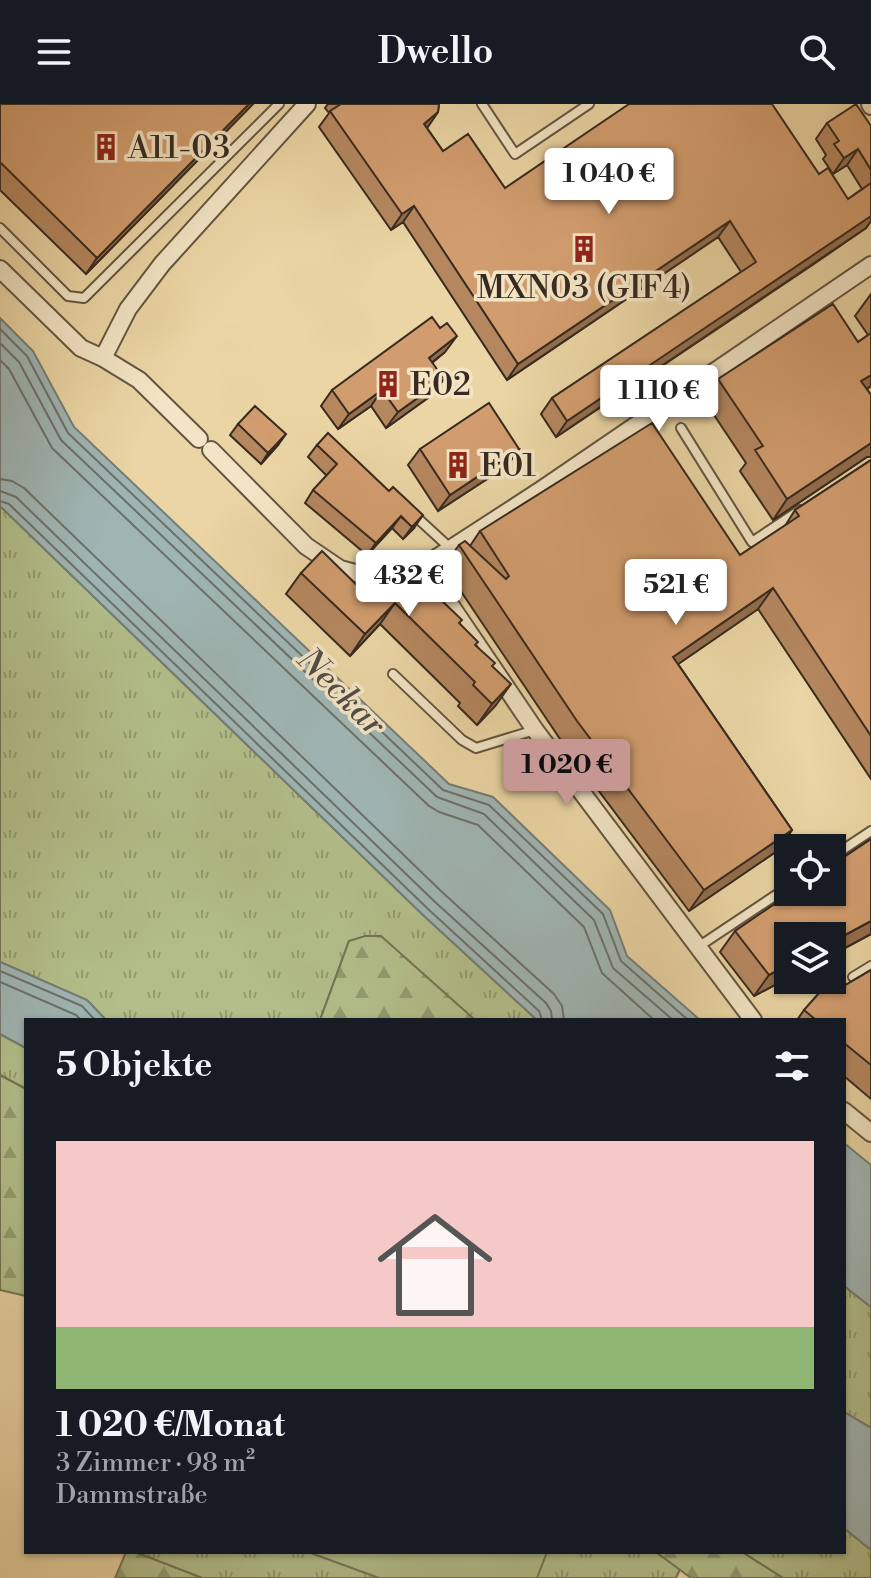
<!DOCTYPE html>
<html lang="de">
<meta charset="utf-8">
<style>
:root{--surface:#171b24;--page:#20242c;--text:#f1f3f6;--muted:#9ea1a6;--line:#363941;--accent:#c59692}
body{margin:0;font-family:"Libre Bodoni",serif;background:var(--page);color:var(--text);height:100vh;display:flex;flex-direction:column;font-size:30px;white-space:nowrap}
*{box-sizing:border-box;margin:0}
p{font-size:26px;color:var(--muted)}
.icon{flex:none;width:44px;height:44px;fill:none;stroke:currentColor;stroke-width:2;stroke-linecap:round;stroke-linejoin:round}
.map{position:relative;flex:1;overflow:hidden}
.side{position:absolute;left:24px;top:914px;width:822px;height:536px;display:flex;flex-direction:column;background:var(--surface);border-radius:0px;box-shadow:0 2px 6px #0004}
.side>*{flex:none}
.tools{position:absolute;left:774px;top:730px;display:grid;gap:16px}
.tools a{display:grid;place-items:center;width:72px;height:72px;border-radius:0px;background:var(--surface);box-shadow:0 2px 6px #0004;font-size:40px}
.price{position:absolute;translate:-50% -68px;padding:0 18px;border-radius:8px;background:#fff;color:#222;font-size:26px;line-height:52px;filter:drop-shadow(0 2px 4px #0008)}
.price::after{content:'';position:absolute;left:50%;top:48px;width:24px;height:18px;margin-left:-12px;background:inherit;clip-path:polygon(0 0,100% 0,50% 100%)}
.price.active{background:var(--accent);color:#111}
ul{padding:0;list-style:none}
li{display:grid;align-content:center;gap:16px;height:424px;padding:0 32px}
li+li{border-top:2px solid var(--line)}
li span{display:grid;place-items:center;height:248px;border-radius:0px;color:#555}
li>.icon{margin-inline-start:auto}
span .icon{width:144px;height:144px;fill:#fffc;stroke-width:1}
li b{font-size:34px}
h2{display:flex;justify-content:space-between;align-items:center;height:96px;padding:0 32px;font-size:34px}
header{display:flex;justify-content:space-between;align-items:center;height:104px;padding:0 32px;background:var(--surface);font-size:36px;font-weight:600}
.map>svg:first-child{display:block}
</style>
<header><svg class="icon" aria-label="menu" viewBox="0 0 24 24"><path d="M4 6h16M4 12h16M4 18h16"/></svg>Dwello<svg class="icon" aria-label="search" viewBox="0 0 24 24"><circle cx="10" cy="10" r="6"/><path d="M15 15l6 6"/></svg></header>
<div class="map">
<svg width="871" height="1474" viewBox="0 0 871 1474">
<defs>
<pattern id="grass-tufts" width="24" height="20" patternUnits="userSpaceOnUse" patternTransform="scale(2)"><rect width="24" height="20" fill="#b2be8a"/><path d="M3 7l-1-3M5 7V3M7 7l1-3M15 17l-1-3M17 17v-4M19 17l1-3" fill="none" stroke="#929b70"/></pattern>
<pattern id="forest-firs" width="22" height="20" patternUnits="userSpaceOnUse" patternTransform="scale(2)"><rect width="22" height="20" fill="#b2be8a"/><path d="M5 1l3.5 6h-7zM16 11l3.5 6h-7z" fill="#929b70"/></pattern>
</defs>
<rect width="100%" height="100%" fill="#ebd5a4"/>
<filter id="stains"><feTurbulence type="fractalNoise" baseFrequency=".0025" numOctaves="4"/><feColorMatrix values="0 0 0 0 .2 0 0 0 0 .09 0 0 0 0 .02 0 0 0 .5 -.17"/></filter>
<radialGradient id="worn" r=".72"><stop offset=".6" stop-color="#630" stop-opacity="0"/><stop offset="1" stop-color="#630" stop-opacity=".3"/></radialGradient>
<path fill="url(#grass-tufts)" stroke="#747455" stroke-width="2" d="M0 402 422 810 537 916H475L380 832 349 837 320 916H106L87 896 0 858Z
M0 930 26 944V985L0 971Z
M844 1182 871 1203V1324L844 1308Z
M844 1424 871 1446V1474H783L742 1448H844Z
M135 1448H656L680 1465 676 1474H202Z"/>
<path fill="url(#forest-firs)" stroke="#747455" stroke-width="2" d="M365 832H381L475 916H320L349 837Z
M0 971 26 985V1192L0 1186Z
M126 1448H135L202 1474H115Z
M656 1448H742L783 1474H691Z"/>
<path fill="#b2be8a" stroke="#747455" stroke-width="2" d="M308 1448H547L537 1474H379Z"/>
<path fill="#9fb5b3" stroke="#757d78" stroke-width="2" d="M0 214 33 247 74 323 449 680 493 693 610 806 627 852 700 916H537L422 810 0 402Z
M0 858 87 896 106 916H26V944L0 930Z
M844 1039 871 1061V1203L844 1182Z
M844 1308 871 1324V1446L844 1424Z"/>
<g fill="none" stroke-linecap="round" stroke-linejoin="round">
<path stroke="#6b706a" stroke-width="2" d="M0 225 27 252 68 329 443 686 489 701 603 810 621 857 688 916
M0 239 19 258 61 336 437 693 484 710 594 816 613 864 673 916
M0 256 9 265 52 344 429 702 439 708 478 721 584 823 602 869 654 916
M0 375 12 377 24 384 442 788 554 890 562 902 564 916
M0 387 16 393 434 797 546 899 551 907 552 916
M0 397 9 400 427 804 539 907 542 916
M0 867 82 902 95 916
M0 878 76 911 81 916"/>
<g stroke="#645541" stroke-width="12">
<path id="service" d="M482 0 515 50 589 0
M0 124 68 192 84 194 279 0
M681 324 752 438 800 406
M413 410 450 444
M393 570 462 636 476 644 535 626
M832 753 871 727
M698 843 788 783
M853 873 871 862"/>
</g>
<g stroke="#645541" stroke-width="20">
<path id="minor" d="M870 0 871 2
M0 165 81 244 103 254 139 276 199 335
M103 254 128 205 162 160 307 0
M211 346 306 442 340 465 363 471 394 472 424 462 538 388 871 161
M424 462 535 626 753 916
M844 1007 871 1029"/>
</g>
<use href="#service" stroke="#f2e4c4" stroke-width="8"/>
<use href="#minor" stroke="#f2e4c4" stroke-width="16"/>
</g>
<path fill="#b5875f" stroke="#372a20" stroke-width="2" d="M0 0H253L86 170 0 86Z
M328 0H439L438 8 427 24 443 47 505 84 819 70 848 95 862 85 847 61 833 70 823 55 826 51 816 35 827 19 871 22V117L866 124 814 160 556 333 541 310 552 294 741 168 718 133 507 276 403 118 391 126 319 23 329 9 325 4Z
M871 190V282L867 285 871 292V353H867L773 416 740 367 746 359 704 296 718 275 858 238 868 231 855 212Z
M445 248 432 259 444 275 432 291 386 324 371 302 338 325 321 302 332 286Z
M238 320 278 341 261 360 230 331Z
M317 341 414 424 403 435 392 424 367 451 305 399 313 386 327 372 308 353Z
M420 345H519L507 362 438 407 408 361Z
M871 356V675L758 505 678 560 792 726 777 747 689 807 562 638 444 462 459 441 470 442 480 427 740 451 785 422 795 406Z
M301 469 367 491 397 486 460 520 492 562 496 601 477 621 458 602 460 599 380 520 350 552 286 490Z
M871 735V830L754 892 720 848 735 827Z
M871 866V995L844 972V916H797L804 906Z"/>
<path fill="#936e4d" stroke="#372a20" stroke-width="2" d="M249 0H253L86 170 97 154Z
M438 8 427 24 424 20Z
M858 45 847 61 833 70 844 54Z
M414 102 403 118 391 126 402 110Z
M871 107V117L866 124 556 333 567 317Z
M730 117 718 133 507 276 518 260Z
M457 232 445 248 417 270 429 254Z
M871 271V282L847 298 861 277Z
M444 275 432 291 386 324 398 308Z
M382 286 371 302 338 325 349 310Z
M286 330 278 341 261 360 268 349Z
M871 339V353H867L773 416 787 395Z
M519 345 507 362 438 407 450 391Z
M423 411 414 424 403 435 412 423Z
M401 412 392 424 367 451 376 439Z
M773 484 758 505 658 574 673 553Z
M395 499 380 520 350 552 365 530Z
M511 580 496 601 477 621 492 600Z
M792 726 777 747 689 807 704 786Z
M871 817V830L832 851V838Z
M788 861V874L754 892 769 871Z"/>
<path fill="#d29d6e" stroke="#372a20" stroke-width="2" d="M0 0H249L97 154 0 58Z
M341 0H439L438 8 424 20 443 47 468 30 505 84 629 0H772L819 70 828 64 848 95 871 79V112L567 317 552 294 756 158 730 117 518 260 414 102 402 110 330 7Z
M856 0 871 22V66L858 45 844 54 834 40 839 37 827 19Z
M833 200 858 238 871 229V271L861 277 871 291V339L787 395 755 346 763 342 718 275Z
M432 213 440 224 447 219 457 232 429 254 444 275 398 308 382 286 349 310 332 286Z
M489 299 519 345 450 391 420 345Z
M255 302 286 330 268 349 238 320Z
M652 319 740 451 799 412 795 406 871 356V632L773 484 673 553 792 726 704 786 577 617 459 441 465 437 506 475 509 472 480 427Z
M328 329 389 387 393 383 423 411 412 423 401 412 376 439 313 386 337 360 317 341Z
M322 447 367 491 384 474 397 486 414 470 462 516 459 519 478 538 475 541 495 559 492 562 511 580 492 600 473 581 475 578 395 499 365 530 301 469Z
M871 735V817L832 838V832H788V861L769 871 735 827 792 788H832V761Z
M871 866V961L844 939V916H816L804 906 827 880 835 887Z"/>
<defs>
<g id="building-bare" transform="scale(2.16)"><path d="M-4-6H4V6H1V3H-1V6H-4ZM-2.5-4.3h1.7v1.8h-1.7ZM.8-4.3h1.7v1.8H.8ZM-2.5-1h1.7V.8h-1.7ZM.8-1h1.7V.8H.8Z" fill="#8f2418" stroke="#f2e4c4" stroke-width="2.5" paint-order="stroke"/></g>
</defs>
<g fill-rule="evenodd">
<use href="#building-bare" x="106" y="43"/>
<use href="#building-bare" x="584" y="145"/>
<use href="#building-bare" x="388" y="280"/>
<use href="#building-bare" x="458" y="361"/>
</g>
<g text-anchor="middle" stroke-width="7" stroke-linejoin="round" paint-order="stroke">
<g font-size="32" fill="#372a20" stroke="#f2e4c4" text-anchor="start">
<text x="128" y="54">A11-03</text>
<text x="584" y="194" text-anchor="middle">MXN03 (GIF4)</text>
<text x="410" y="291">E02</text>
<text x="480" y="372">E01</text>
</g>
<g font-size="34" font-style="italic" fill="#514d45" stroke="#f2e4c4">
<text transform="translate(342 587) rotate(45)" y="12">Neckar</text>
</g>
</g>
<rect width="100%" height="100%" filter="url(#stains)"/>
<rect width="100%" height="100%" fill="url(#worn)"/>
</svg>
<div class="tools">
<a><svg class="icon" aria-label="locate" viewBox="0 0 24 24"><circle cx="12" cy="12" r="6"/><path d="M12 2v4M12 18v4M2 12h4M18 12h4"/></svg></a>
<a><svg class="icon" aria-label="layers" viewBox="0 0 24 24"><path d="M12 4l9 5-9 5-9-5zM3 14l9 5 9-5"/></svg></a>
</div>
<b class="price" style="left:609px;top:112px">1 040 €</b>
<b class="price" style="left:659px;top:329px">1 110 €</b>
<b class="price" style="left:409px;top:514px">432 €</b>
<b class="price" style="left:676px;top:523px">521 €</b>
<b class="price active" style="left:567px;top:703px">1 020 €</b>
<section class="side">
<h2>5 Objekte<svg class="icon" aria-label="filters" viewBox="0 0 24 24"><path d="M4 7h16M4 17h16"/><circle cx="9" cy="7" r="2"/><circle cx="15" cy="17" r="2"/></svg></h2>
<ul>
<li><span style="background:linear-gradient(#f6c9c9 75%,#8fb573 0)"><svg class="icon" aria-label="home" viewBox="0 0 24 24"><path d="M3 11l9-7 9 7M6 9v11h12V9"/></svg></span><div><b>1 020 €/Monat</b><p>3 Zimmer · 98 m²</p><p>Dammstraße</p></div></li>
</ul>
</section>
</div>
